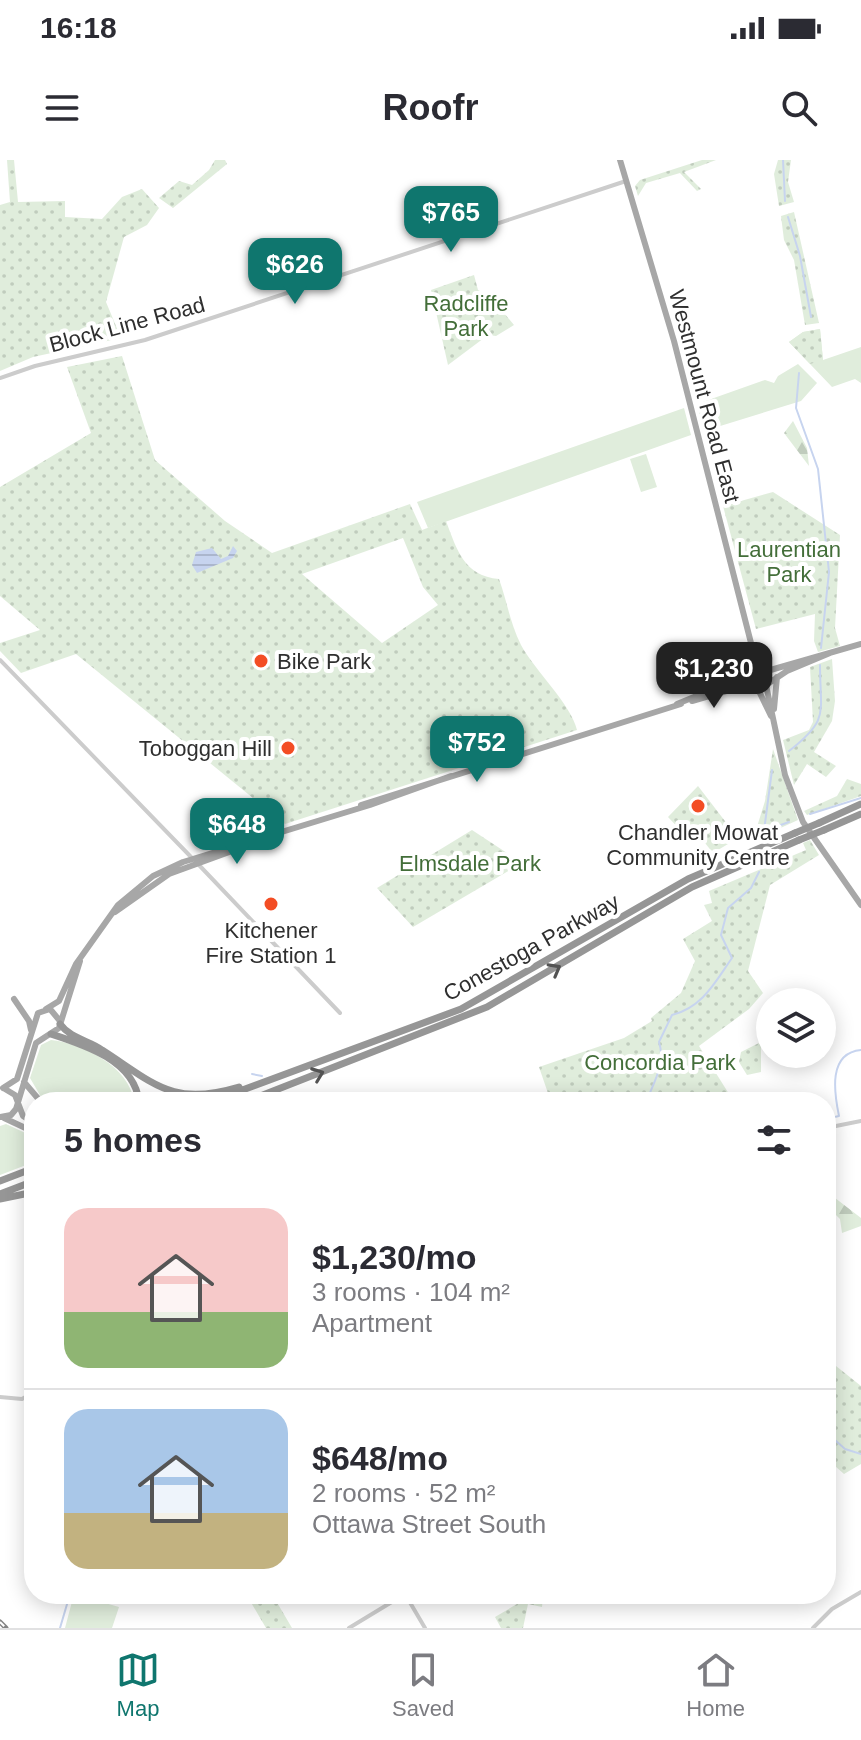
<!DOCTYPE html>
<meta charset="utf-8">
<style>
:root{--surface:#fff;--page:#f7f7f7;--text:#2b2b33;--muted:#7c7c81;--line:#e1e1e2;--accent:#0f766e}
body{margin:0;font-family:Arial,sans-serif;background:var(--page);color:var(--text);height:100vh;display:flex;flex-direction:column;font-size:30px;white-space:nowrap}
*{box-sizing:border-box;margin:0}
p{font-size:26px;color:var(--muted)}
.icon{flex:none;width:44px;height:44px;fill:none;stroke:currentColor;stroke-width:2;stroke-linecap:round;stroke-linejoin:round}
.map{position:relative;flex:1;overflow:hidden}
.details{position:absolute;left:24px;top:932px;width:812px;height:512px;display:flex;flex-direction:column;background:var(--surface);border-radius:32px;box-shadow:0 4px 20px #0003}
.details>*{flex:none}
.tools{position:absolute;left:756px;top:828px;display:grid;gap:16px}
.tools a{display:grid;place-items:center;width:80px;height:80px;border-radius:50%;background:var(--surface);box-shadow:0 4px 20px #0003;font-size:40px}
.price{position:absolute;translate:-50% -68px;padding:0 18px;border-radius:16px;background:var(--accent);color:#fff;font-size:26px;line-height:52px;filter:drop-shadow(0 2px 4px #0008)}
.price::after{content:'';position:absolute;left:50%;top:48px;width:24px;height:18px;margin-left:-12px;background:inherit;clip-path:polygon(0 0,100% 0,50% 100%)}
.price.on{background:#222;color:#fff}
ul{padding:0;list-style:none}
li{display:flex;align-items:center;gap:24px;height:200px;padding:0 40px}
li+li{border-top:2px solid var(--line)}
li span{display:grid;place-items:center;flex:none;width:224px;height:160px;border-radius:24px;color:#555}
li>.icon{margin-inline-start:auto}
span .icon{width:96px;height:96px;fill:#fffc;stroke-width:1}
li b{font-size:34px}
h2{display:flex;justify-content:space-between;align-items:center;height:96px;padding:0 40px;font-size:34px}
.status{display:flex;justify-content:space-between;align-items:center;height:56px;padding:0 40px;background:var(--surface);direction:ltr}
.status svg{height:22px;fill:currentColor}
header{display:flex;justify-content:space-between;align-items:center;height:104px;padding:0 40px;background:var(--surface);font-size:36px;font-weight:600}
.dock{display:flex;justify-content:space-around;align-items:center;height:112px;border-top:2px solid var(--line);background:var(--surface);font-size:22px;color:var(--muted)}
.dock a{display:grid;justify-items:center;gap:4px}
.dock .on{color:var(--accent)}
.map>svg:first-child{display:block}
</style>
<div class="status"><b>16:18</b><svg viewBox="0 0 49 12"><path d="M0 12V9h3v3zM5 12V6h3v6zM10 12V3h3v9zM15 12V0h3v12zM26 1h20v11H26zM47 4h2v5h-2z"/></svg></div>
<header><svg class="icon" aria-label="menu" viewBox="0 0 24 24"><path d="M4 6h16M4 12h16M4 18h16"/></svg>Roofr<svg class="icon" aria-label="search" viewBox="0 0 24 24"><circle cx="10" cy="10" r="6"/><path d="M15 15l6 6"/></svg></header>
<div class="map">
<svg width="861" height="1468" viewBox="0 0 861 1468">
<defs>
<pattern id="forest-firs" width="22" height="20" patternUnits="userSpaceOnUse" patternTransform="scale(2)"><rect width="22" height="20" fill="#e0eddc"/><path d="M5 1l3.5 6h-7zM16 11l3.5 6h-7z" fill="#c0ccbd"/></pattern>
<pattern id="park-dots" width="8" height="8" patternUnits="userSpaceOnUse" patternTransform="scale(2)"><rect width="8" height="8" fill="#e0eddc"/><path d="M2 2h.1M6 6h.1" fill="none" stroke="#c0ccbd" stroke-width="1.8" stroke-linecap="round"/></pattern>
<pattern id="water-rules" width="6" height="5" patternUnits="userSpaceOnUse" patternTransform="scale(2)"><rect width="6" height="5" fill="#c7d4ef"/><path d="M0 2.5h6" fill="none" stroke="#abb6cd"/></pattern>
</defs>
<rect width="100%" height="100%" fill="#fff"/>
<path fill="#e0eddc" d="M820 169 823 200 861 187V223L855 219 832 227 789 182 803 172Z
M798 204 817 223 801 241 704 271 697 244 765 220 774 223 778 216Z
M684 248 691 275 428 368 417 342Z
M646 294 657 327 641 332 630 299Z
M51 880C81 883 130 906 134 942H44L30 918 41 885Z
M6 964 34 977V1002L0 1015V966Z
M74 1434 99 1435 98 1441 119 1447 112 1468H65Z"/>
<path fill="url(#forest-firs)" d="M793 261 807 288 809 306 784 273Z
M826 1031 861 1058V1066L842 1073 840 1059 826 1045Z"/>
<path fill="url(#park-dots)" fill-rule="evenodd" d="M7 0H14L18 42 65 41V57L102 59 122 37 142 29 159 48 147 65 124 77 106 142 121 178 33 197 0 211V45L10 42Z
M215 0H225L227 4 173 48 159 38 179 21 192 25 209 10Z
M702 0H716L684 12 701 29 697 31 680 13 646 23 638 36 635 26 640 20Z
M778 0H791L788 22 794 42 779 46 774 14Z
M794 52 819 163 805 165 794 100 784 80 781 56Z
M474 115 478 130 490 136 514 165 496 176 488 175 448 205 431 130Z
M820 169 823 200 810 204 789 182 803 172Z
M122 196 155 300 225 361 272 393 410 344 422 370 446 361C457 390 464 416 499 419 507 441 510 463 521 485 535 511 571 544 577 570L285 664 76 494 21 513 0 491V483L40 470 0 436V327L91 273 67 207ZM403 378 423 427 438 445 382 483 302 414Z
M773 332 840 375 835 468 840 486 818 492 814 481 815 454 756 469 723 346Z
M832 499 835 541 832 561 814 592 836 606 826 617 807 604 794 625 783 580 809 570 813 562 810 507Z
M773 589 798 660 759 678 756 670 765 641Z
M847 619 861 624V636L807 655 804 651 837 636Z
M698 626 738 678 713 693 693 668 685 675 668 657Z
M472 670 522 703 413 767 377 728Z
M810 680 819 695 770 725 748 811 763 833 749 849 699 886 734 942H551L539 907 624 878 652 861 651 858 681 833 695 801 683 779 712 761 704 745 712 743 709 731 806 690 803 683Z
M761 882V912L747 915 739 902 741 892Z
M826 1198 861 1226V1304L844 1314 826 1298Z
M246 1434H272L292 1468H266Z
M534 1434H543L542 1447 528 1444 523 1468H501L495 1457Z"/>
<path fill="url(#water-rules)" d="M233 386 237 391 233 398 197 413 192 405 196 392 212 388 221 399 228 396Z"/>
<g fill="none" stroke-linecap="round" stroke-linejoin="round">
<path stroke="#c7d4ef" stroke-width="2" d="M783 0 785 41
M788 57 800 96 811 157
M799 213 796 248 818 309 829 412 821 488
M789 591C830 559 820 554 820 505
M772 610 764 671 789 662
M810 654 861 638
M252 914 262 916
M646 942C654 922 666 903 659 882L672 855C703 847 715 822 732 798L721 775 728 748 751 728 759 712
M826 959 839 956C834 932 828 893 861 890
M826 1272 845 1289 861 1294
M60 1468 70 1434"/>
<path stroke="#ccc" stroke-width="4" d="M0 218 35 206 145 180 626 21
M0 500 192 698
M198 704 340 853
M826 968 861 961
M0 1237 22 1239 34 1232
M405 1434 425 1468
M349 1468 405 1434
M813 1468 832 1449 861 1432"/>
<path stroke="#a7a7a7" stroke-width="6" d="M620 0 674 181 751 483 752 513 677 544
M751 483 767 511 861 484
M766 525 785 615 803 662 861 745
M763 527 787 511 830 493
M692 541 750 524 757 527 771 556
M774 549 777 517
M361 645 681 544
M115 752 169 714 243 687
M14 839 29 861 31 870
M46 849 59 841 76 804 118 745 153 716 183 702 370 645 451 616
M24 922 41 942
M3 928 17 919 38 853 50 849 60 861
M5 929 15 935 23 956 34 963
M0 957 11 955 16 949 36 883 59 868 80 801
M4 958 34 972"/>
<path stroke="#969696" stroke-width="7" d="M819 663 861 644
M824 670 861 654
M60 864C71 879 88 880 102 890 155 924 172 947 239 927
M51 874C85 885 135 901 139 942
M210 942 461 849 688 719 795 673
M245 942 487 847 692 727 799 680
M0 1021 34 1008
M0 1034 34 1021
M0 1039 34 1032"/>
<g stroke="#848484" stroke-width="5">
<path id="rail" d="M0 1462 6 1468"/>
</g>
<use href="#rail" stroke="#fff" stroke-width="2" stroke-dasharray="6" stroke-linecap="butt"/>
<path stroke="#969696" stroke-width="7" d="M795 673 819 663
M799 680 824 670"/>
</g>
<defs><path id="oneway-chevron" d="M-2-3.5L2.5 0L-2 3.5" fill="none" stroke-width="1.6" stroke-linecap="round" stroke-linejoin="round" transform="scale(2)"/></defs>
<g stroke="#535353">
<use href="#oneway-chevron" transform="translate(555 809) rotate(-29)"/>
<use href="#oneway-chevron" transform="translate(318 914) rotate(-21)"/>
</g>
<g fill="#f34d24" stroke="#fff" stroke-width="3">
<circle cx="261" cy="501" r="8"/>
<circle cx="288" cy="588" r="8"/>
<circle cx="698" cy="646" r="8"/>
<circle cx="271" cy="744" r="8"/>
</g>
<g text-anchor="middle" stroke-width="8" stroke-linejoin="round" paint-order="stroke">
<g font-size="22" fill="#436e39" stroke="#fff">
<text x="466" y="151">Radcliffe<tspan x="466" dy="25">Park</tspan></text>
<text x="789" y="397">Laurentian<tspan x="789" dy="25">Park</tspan></text>
<text x="470" y="711">Elmsdale Park</text>
<text x="660" y="910">Concordia Park</text>
</g>
<g font-size="22" fill="#2f2f2f" stroke="#fff">
<text transform="translate(127 164) rotate(-15)" y="8">Block Line Road</text>
<text transform="translate(705 236) rotate(75)" y="8">Westmount Road East</text>
<text transform="translate(531 787) rotate(-29)" y="8">Conestoga Parkway</text>
</g>
<g font-size="22" fill="#2f2f2f" stroke="#fff">
<text x="277" y="509" text-anchor="start">Bike Park</text>
<text x="272" y="596" text-anchor="end">Toboggan Hill</text>
<text x="698" y="680">Chandler Mowat<tspan x="698" dy="25">Community Centre</tspan></text>
<text x="271" y="778">Kitchener<tspan x="271" dy="25">Fire Station 1</tspan></text>
</g>
</g>
</svg>
<div class="tools">
<a><svg class="icon" aria-label="layers" viewBox="0 0 24 24"><path d="M12 4l9 5-9 5-9-5zM3 14l9 5 9-5"/></svg></a>
</div>
<b class="price" style="left:451px;top:94px">$765</b>
<b class="price" style="left:295px;top:146px">$626</b>
<b class="price on" style="left:714px;top:550px">$1,230</b>
<b class="price" style="left:477px;top:624px">$752</b>
<b class="price" style="left:237px;top:706px">$648</b>
<section class="details">
<h2>5 homes<svg class="icon" aria-label="filters" viewBox="0 0 24 24"><path d="M4 7h16M4 17h16"/><circle cx="9" cy="7" r="2"/><circle cx="15" cy="17" r="2"/></svg></h2>
<ul>
<li><span style="background:linear-gradient(#f6c9c9 65%,#8fb573 0)"><svg class="icon" aria-label="home" viewBox="0 0 24 24"><path d="M3 11l9-7 9 7M6 9v11h12V9"/></svg></span><div><b>$1,230/mo</b><p>3 rooms · 104 m²</p><p>Apartment</p></div></li>
<li><span style="background:linear-gradient(#a9c7e8 65%,#c2b280 0)"><svg class="icon" aria-label="home" viewBox="0 0 24 24"><path d="M3 11l9-7 9 7M6 9v11h12V9"/></svg></span><div><b>$648/mo</b><p>2 rooms · 52 m²</p><p>Ottawa Street South</p></div></li>
</ul>
</section>
</div>
<nav class="dock">
<a class="on"><svg class="icon" aria-label="map" viewBox="0 0 24 24"><path d="M3 6l6-2 6 2 6-2v14l-6 2-6-2-6 2zM9 4v14M15 6v14"/></svg>Map</a>
<a><svg class="icon" aria-label="saved" viewBox="0 0 24 24"><path d="M7 4h10v16l-5-4-5 4z"/></svg>Saved</a>
<a><svg class="icon" aria-label="home" viewBox="0 0 24 24"><path d="M3 11l9-7 9 7M6 9v11h12V9"/></svg>Home</a>
</nav>
